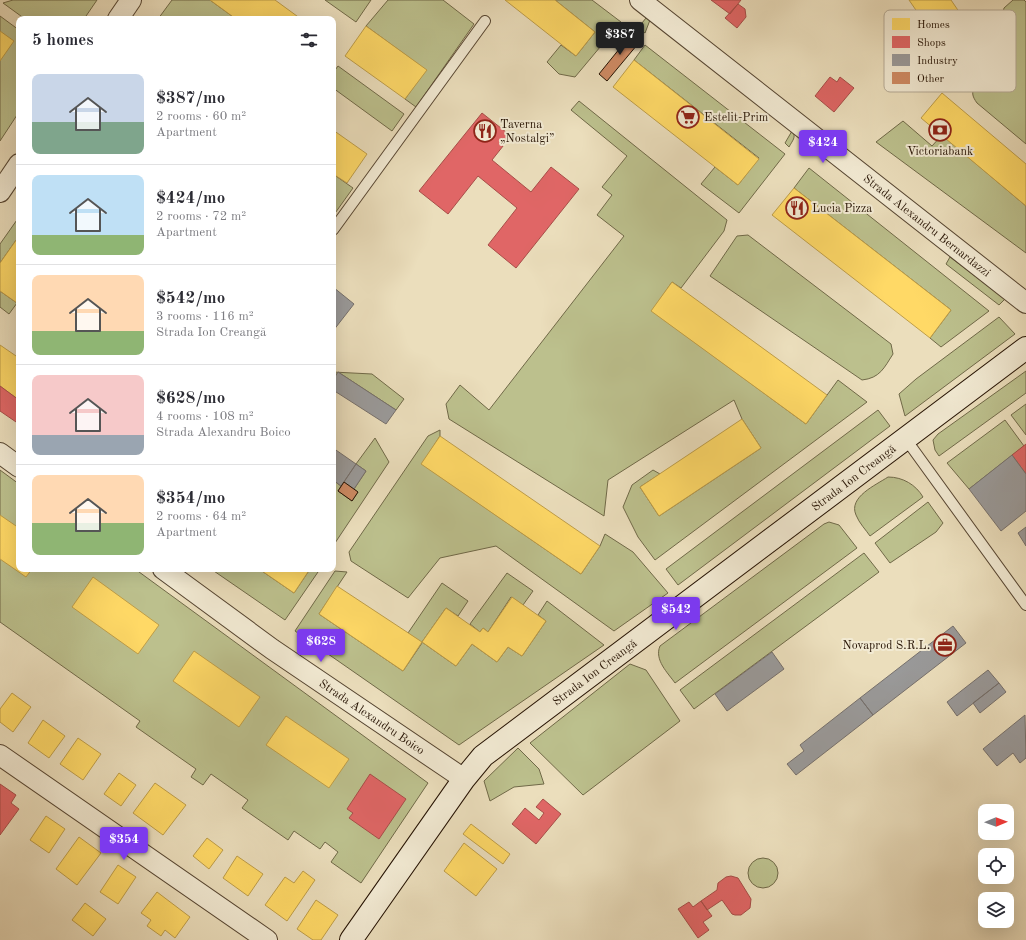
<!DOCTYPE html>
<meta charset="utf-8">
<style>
:root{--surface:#fff;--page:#f7f7f7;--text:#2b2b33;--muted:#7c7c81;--line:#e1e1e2;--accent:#7c3aed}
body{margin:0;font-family:"Old Standard TT",serif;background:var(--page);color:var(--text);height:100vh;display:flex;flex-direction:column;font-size:15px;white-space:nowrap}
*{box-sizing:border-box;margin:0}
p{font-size:13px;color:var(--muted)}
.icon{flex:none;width:22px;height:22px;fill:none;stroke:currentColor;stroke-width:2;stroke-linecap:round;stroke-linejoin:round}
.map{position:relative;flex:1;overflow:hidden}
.panel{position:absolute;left:16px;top:16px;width:320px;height:556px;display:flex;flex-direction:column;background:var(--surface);border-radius:8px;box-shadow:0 4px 16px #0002}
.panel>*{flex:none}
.needle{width:26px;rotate:89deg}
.controls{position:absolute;left:978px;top:804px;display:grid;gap:8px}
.controls a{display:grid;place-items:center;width:36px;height:36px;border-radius:8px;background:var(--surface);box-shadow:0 4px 16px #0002;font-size:20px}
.price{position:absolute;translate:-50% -34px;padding:0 9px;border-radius:4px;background:var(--accent);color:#fff;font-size:13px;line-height:26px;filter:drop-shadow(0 1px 2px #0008)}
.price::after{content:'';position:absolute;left:50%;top:24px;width:12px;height:9px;margin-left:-6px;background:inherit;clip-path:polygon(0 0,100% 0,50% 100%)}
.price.active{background:#222;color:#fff}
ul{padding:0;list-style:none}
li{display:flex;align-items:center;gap:12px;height:100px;padding:0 16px}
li+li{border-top:1px solid var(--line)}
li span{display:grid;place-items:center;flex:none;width:112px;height:80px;border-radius:8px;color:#555}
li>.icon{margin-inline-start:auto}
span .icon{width:48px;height:48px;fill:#fffc;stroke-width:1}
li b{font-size:17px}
h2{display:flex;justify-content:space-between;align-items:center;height:48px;padding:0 16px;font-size:17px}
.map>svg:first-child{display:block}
</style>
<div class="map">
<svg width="1026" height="940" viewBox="0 0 1026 940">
<rect width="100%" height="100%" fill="#ebdebc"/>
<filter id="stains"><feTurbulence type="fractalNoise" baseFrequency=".005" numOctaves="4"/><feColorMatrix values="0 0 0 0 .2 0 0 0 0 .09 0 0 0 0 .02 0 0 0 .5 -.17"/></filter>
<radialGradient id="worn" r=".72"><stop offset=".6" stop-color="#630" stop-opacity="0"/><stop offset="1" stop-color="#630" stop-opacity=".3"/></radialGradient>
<path fill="#bcc08d" stroke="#706948" d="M13 0H97L84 19H25L3 3Z
M172 0H210L236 19H158Z
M325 0H371L356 22Z
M388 0H443L474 24 416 107 405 99 426 70 366 26Z
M555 0H592L621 22 575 77 559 74 547 62 561 45 576 56 595 32Z
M1013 0H1024L1026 2V144L977 103C972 96 971 92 976 85L1009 60 997 40 1004 8Z
M0 16 19 30V112L0 141Z
M646 18 650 20 645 33 638 28Z
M645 45 785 154 739 213 701 184 715 167 738 185 759 158 634 60Z
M338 66 404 114 392 131 333 88V73Z
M579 101 727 220 724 231 681 288 672 282 652 311 806 424 838 380 867 402 655 560 638 537 623 507 632 485 653 470 660 474 640 487 659 516 761 448 742 419 734 400 608 480 604 516 449 419 446 404 460 385 489 410 624 236 597 215 612 195 602 187 627 156 571 110Z
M903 121 932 146 942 135 1026 206V253L876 142Z
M792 131C797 137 792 141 789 147L785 143Z
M809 168 989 311 941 347 930 338 951 310 794 188Z
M333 174 353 188 333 216Z
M19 217V236L0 263V244Z
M748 235 891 344 893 354C884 368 880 378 862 380L710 276 737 236Z
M950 257 1005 299 999 305 946 264Z
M0 291 17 303 9 314 0 307Z
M999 317 1015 334 905 416 899 394 916 379Z
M1026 371V393L939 456 935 450 933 440 938 434Z
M333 372 372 374 404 399 396 410 338 372 333 380Z
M1026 404V435L1011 415Z
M878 410 890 426 678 585 666 569Z
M1005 420 1024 446 969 489 947 463Z
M440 430V436L422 464 581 574 600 546 605 534 633 552 668 593 614 631 496 546 440 558 408 598 351 561 349 552 428 436Z
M375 438 389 462 333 546V480L341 486 338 491 352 501 358 492 354 489 366 471 356 464Z
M0 470 19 484V569H135L428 783 361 883 331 862 338 852 325 842 320 849 294 831 288 840 242 808 248 800 211 774 203 785 191 777 196 769 136 727 140 721 0 622Z
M888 477C903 477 916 485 923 497L870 536C866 530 859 523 856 515 848 497 876 485 888 477Z
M928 502 943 523 936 532 890 563 875 543Z
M829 522 839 525 857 548 675 683C668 673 654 660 660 646L824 524Z
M864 553 879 572 694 709 680 690Z
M211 569H259L294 593 310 569 318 572 285 620Z
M335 571 347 572 319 614 403 671 422 643 408 633 442 583 468 601 458 616 446 608 422 642 456 666 472 644 497 662 508 647 522 656 546 621 538 615 547 601 604 645 459 745 295 631Z
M507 573 533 591 523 605 511 597 488 632 483 628 480 632 470 624Z
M630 664 646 670 680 721 583 795 530 743Z
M518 748 539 769 544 784 514 787 490 801 484 781Z
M748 873a15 15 0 1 1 30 0a15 15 0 1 1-30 0Z"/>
<path fill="#ffd966" stroke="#be9d48" d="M210 0H275L301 19H236Z
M505 0H555L595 32 576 56Z
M909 0H951L979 41 951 61Z
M366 26 427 70 405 99 345 56Z
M0 31 14 41 0 61Z
M634 60 759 159 738 185 613 87Z
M942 93 1026 164V206L921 118Z
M333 130 367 154 347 183 333 174Z
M794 188 951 310 930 338 772 215Z
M19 236V300L17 303 0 291V263Z
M672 282 827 395 806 424 651 311Z
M0 345 19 358V400L0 386Z
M742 419 761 448 659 516 640 487Z
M440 436 600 546 581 574 421 464Z
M0 515 19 528V569H32L26 577 0 559Z
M259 569H310L294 593Z
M93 577 159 625 138 654 72 607Z
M337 586 422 642 403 671 319 614Z
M512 597 546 621 522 656 508 647 497 662 472 644 456 666 422 642 446 608 480 632 483 628 488 632Z
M194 651 260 697 239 727 173 681Z
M12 693 31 707 13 732 0 722V709Z
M286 716 349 759 329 788 266 745Z
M43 720 65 736 49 758 28 743Z
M78 738 101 754 83 780 60 764Z
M119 773 136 785 121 806 104 794Z
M155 783 186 805 163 835 133 813Z
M46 816 65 829 49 853 30 840Z
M471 824 510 854 503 864 463 834Z
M79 837 101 853 77 885 56 869Z
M207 838 223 850 209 869 193 856Z
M464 843 497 869 476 896 444 871Z
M237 856 263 874 248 896 223 878Z
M118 865 136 877 118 904 100 892Z
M303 871 315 880 287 921 265 905 285 877 294 883Z
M157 892 190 917 175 938 165 930 161 936 147 926 151 920 141 913Z
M316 900 338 915 321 940H313L297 929Z
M85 903 106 919 93 936 72 920Z"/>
<path fill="#e06666" stroke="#a84d48" d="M711 0H741L730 14Z
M738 4 745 9 746 17 737 28 725 18Z
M830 77 837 82 840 77 854 88 834 112 815 96Z
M482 113 511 136 492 160 531 192 551 167 579 189 516 268 488 245 517 208 478 176 448 214 419 191Z
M0 386 19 400V424L0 411Z
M1026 444V474L1012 455Z
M370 774 406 799 379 839 349 818 353 813 347 809Z
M0 784 16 795 11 803 19 809 0 835Z
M543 799 561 814 536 844 512 824 525 808 539 820 544 813 536 807Z
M731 876 738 878 751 899 750 908 741 915H735L732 914 722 900 707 910 701 901 717 890 718 883 726 877Z
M701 901 712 916 703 922 709 930 698 938 678 909 689 902 693 907Z"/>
<path fill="#999" stroke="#76706c" d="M333 287 354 304 333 331Z
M338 372 396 410 386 424 333 390V380Z
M333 448 356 464 341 486 333 480Z
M1012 455 1026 474V511L1001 531 969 489Z
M356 464 366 471 354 489 344 482Z
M1026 527V546L1018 533Z
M953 626 966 643 873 715 860 698Z
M772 652 784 669 727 711 715 694Z
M988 670 999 683 957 716 947 702Z
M999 683 1006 692 980 713 973 703Z
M860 698 873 715 796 775 787 764 804 751 800 745Z
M1025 715 1026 758 1020 763 1013 753 997 766 983 749Z"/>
<path fill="#ce8a63" stroke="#251203" d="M633 32 642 39 607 81 599 74Z
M344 482 358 492 352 501 338 491Z"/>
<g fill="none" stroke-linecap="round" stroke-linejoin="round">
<g stroke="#564531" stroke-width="12">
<path id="lane" d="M333 230 485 21
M905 438 1026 605"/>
</g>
<g stroke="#564531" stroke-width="22">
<g id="street">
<path id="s1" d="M640 0 1026 303"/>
<path d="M118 19 131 0"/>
<path d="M0 192 19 164"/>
<path d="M0 453 19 467"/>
<path id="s2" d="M163 569 272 649 464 779"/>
<path d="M0 755 267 940"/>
</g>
</g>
<g stroke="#251203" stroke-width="24">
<g id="secondary">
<path id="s3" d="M351 940 464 779 483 756 1026 348"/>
</g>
</g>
<use href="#lane" stroke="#f2ead3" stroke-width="10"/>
<use href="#street" stroke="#f2ead3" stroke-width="20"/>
<use href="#secondary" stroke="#f2ead3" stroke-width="22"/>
</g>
<defs>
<g id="supermarket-ring" transform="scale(1.15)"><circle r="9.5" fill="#f2ead3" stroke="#8f2418" stroke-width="1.5"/><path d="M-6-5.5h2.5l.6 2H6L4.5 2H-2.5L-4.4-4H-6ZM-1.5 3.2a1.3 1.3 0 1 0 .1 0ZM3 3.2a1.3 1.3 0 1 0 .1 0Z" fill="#8f2418"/></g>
<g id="bank-ring" transform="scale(1.15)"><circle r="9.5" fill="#f2ead3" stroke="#8f2418" stroke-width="1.5"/><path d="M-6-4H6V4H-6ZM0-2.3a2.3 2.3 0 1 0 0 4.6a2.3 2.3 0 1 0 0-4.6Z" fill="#8f2418"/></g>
<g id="restaurant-ring" transform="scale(1.15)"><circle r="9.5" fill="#f2ead3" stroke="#8f2418" stroke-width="1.5"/><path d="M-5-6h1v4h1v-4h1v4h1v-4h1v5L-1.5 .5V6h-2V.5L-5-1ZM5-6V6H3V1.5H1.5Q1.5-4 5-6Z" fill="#8f2418"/></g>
<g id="office-ring" transform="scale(1.15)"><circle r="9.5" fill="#f2ead3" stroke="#8f2418" stroke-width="1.5"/><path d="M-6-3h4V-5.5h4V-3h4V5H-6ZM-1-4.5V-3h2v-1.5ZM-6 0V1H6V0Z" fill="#8f2418"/></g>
</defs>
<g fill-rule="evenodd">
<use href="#supermarket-ring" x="688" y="117"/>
<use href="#bank-ring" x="940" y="130"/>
<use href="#restaurant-ring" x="485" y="131"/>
<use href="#restaurant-ring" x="797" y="208"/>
<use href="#office-ring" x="945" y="645"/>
</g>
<g text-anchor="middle" stroke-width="4" stroke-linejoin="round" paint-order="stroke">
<g font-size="12" fill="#251203" stroke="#f2ead3" text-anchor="start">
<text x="704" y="121">Estelit-Prim</text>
<text x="500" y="128">Taverna<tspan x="500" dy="14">„Nostalgi”</tspan></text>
<text x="940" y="155" text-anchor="middle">Victoriabank</text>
<text x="812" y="212">Lucia Pizza</text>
<text x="930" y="649" text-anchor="end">Novaprod S.R.L.</text>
</g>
<g font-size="12" fill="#251203" stroke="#f2ead3">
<text dy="4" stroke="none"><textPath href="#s1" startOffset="365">Strada Alexandru Bernardazzi</textPath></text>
<text dy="4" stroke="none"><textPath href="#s3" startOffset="690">Strada Ion Creangă</textPath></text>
<text dy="4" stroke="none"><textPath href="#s3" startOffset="366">Strada Ion Creangă</textPath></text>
<text dy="4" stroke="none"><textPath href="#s2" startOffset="256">Strada Alexandru Boico</textPath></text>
</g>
</g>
<rect x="884" y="10" width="132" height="82" rx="6" fill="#f2ead3" stroke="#b4a995" stroke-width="1"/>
<rect x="892" y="18" width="18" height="12" fill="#ffd966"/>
<rect x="892" y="36" width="18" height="12" fill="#e06666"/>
<rect x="892" y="54" width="18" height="12" fill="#999"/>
<rect x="892" y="72" width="18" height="12" fill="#ce8a63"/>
<g font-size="11" fill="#251203">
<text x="917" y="28">Homes</text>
<text x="917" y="46">Shops</text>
<text x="917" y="64">Industry</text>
<text x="917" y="82">Other</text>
</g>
<rect width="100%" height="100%" filter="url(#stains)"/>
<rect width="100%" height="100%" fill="url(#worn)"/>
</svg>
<div class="controls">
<a><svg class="needle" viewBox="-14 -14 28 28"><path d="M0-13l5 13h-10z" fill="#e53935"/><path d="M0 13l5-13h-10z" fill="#7c7c81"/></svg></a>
<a><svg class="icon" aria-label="locate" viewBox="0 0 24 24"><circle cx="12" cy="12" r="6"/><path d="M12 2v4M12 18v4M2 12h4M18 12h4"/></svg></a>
<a><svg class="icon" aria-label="layers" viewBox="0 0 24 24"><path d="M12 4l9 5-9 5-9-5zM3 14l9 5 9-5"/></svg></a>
</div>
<b class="price active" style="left:620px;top:56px">$387</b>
<b class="price" style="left:823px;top:164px">$424</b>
<b class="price" style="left:676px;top:631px">$542</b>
<b class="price" style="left:321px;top:663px">$628</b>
<b class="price" style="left:124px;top:861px">$354</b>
<section class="panel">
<h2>5 homes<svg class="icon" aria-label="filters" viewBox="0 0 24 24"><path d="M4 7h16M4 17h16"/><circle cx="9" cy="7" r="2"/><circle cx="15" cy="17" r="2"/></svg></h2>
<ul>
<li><span style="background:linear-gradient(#c9d6e8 60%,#7fa58c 0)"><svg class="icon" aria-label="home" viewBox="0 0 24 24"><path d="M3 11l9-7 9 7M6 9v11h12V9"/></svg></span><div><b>$387/mo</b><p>2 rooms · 60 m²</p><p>Apartment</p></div></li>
<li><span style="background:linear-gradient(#bfe0f5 75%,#8fb573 0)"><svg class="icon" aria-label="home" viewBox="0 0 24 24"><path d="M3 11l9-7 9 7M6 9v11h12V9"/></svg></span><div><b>$424/mo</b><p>2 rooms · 72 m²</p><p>Apartment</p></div></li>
<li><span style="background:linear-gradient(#ffd9b3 70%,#8fb573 0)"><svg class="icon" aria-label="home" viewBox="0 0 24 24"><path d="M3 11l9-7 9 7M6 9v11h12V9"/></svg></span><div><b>$542/mo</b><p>3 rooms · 116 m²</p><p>Strada Ion Creangă</p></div></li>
<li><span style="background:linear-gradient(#f6c9c9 75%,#9aa5b1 0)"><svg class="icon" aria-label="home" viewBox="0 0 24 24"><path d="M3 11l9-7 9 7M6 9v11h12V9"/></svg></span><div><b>$628/mo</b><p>4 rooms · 108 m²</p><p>Strada Alexandru Boico</p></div></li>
<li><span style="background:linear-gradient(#ffd9b3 60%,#8fb573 0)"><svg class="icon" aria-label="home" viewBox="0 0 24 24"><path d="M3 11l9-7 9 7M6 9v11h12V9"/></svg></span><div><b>$354/mo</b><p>2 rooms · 64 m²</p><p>Apartment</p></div></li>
</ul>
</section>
</div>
